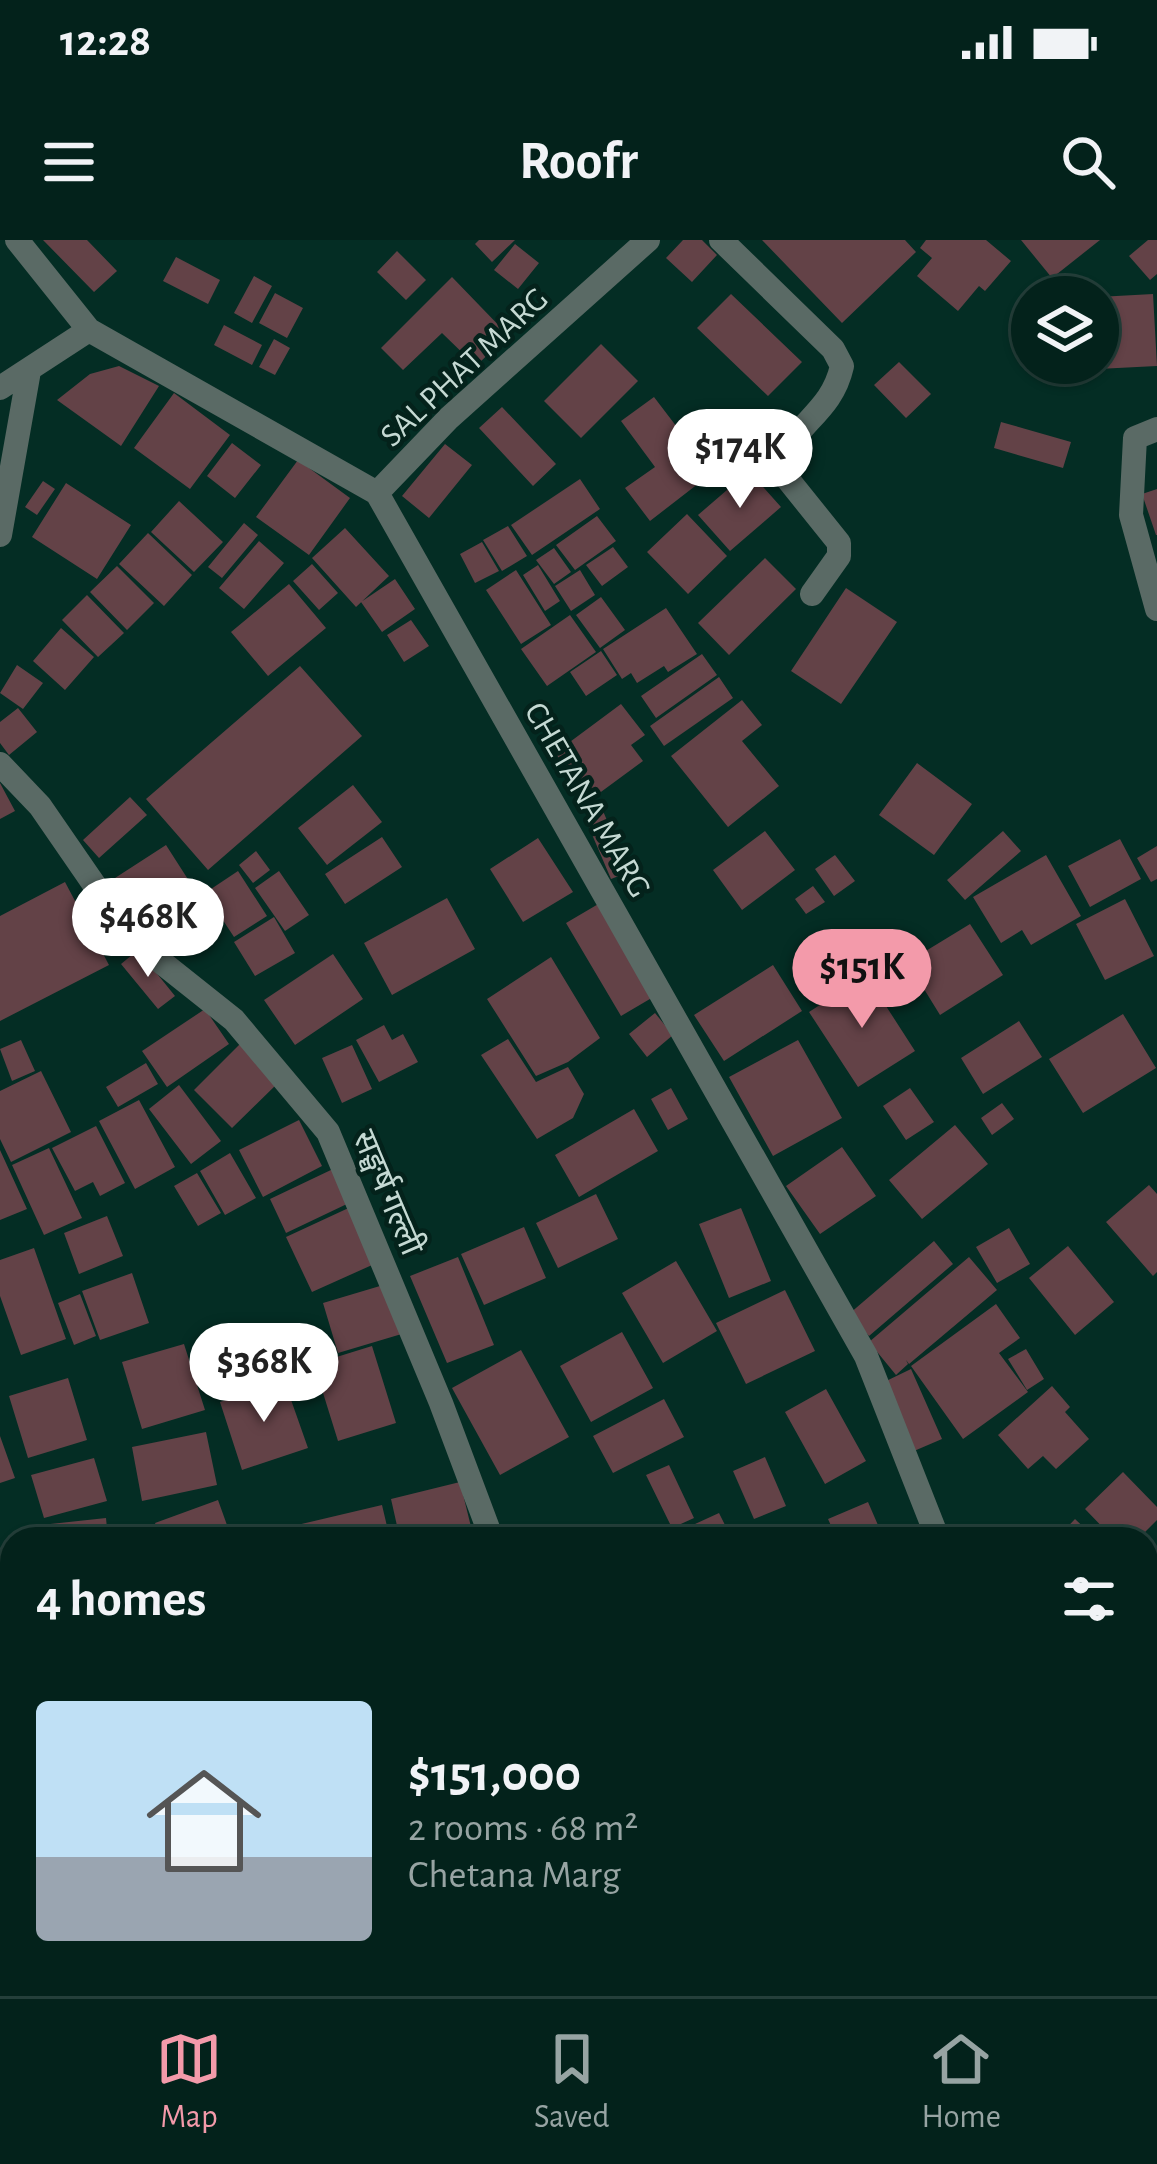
<!DOCTYPE html>
<meta charset="utf-8">
<style>
:root{--surface:#03221b;--page:#0d2a24;--text:#f1f3f6;--muted:#97a4a3;--line:#243f3a;--accent:#f39aaa}
body{margin:0;font-family:"Alegreya Sans","Noto Sans Devanagari",sans-serif;background:var(--page);color:var(--text);height:100vh;display:flex;flex-direction:column;font-size:45px;white-space:nowrap}
*{box-sizing:border-box;margin:0}
p{font-size:39px;color:var(--muted)}
.icon{flex:none;width:66px;height:66px;fill:none;stroke:currentColor;stroke-width:2;stroke-linecap:round;stroke-linejoin:round}
.map{position:relative;flex:1;overflow:hidden}
.details{position:absolute;left:0px;top:1287px;width:1158px;height:471px;display:flex;flex-direction:column;background:var(--surface);border-radius:36px 36px 0 0;box-shadow:0 3px 9px #0004,0 0 0 3px var(--line)}
.details>*{flex:none}
.fabs{position:absolute;left:1011px;top:36px;display:grid;gap:24px}
.fabs a{display:grid;place-items:center;width:108px;height:108px;border-radius:50%;background:var(--surface);box-shadow:0 3px 9px #0004,0 0 0 3px var(--line);font-size:60px}
.price{position:absolute;translate:-50% -102px;padding:0 27px;border-radius:42px;background:#fff;color:#222;font-size:39px;line-height:78px;filter:drop-shadow(0 3px 6px #0008)}
.price::after{content:'';position:absolute;left:50%;top:72px;width:36px;height:27px;margin-left:-18px;background:inherit;clip-path:polygon(0 0,100% 0,50% 100%)}
.price.active{background:var(--accent);color:#111}
ul{padding:0;list-style:none}
li{display:flex;align-items:center;gap:36px;height:300px;padding:0 36px}
li span{display:grid;place-items:center;flex:none;width:336px;height:240px;border-radius:12px;color:#555}
li>.icon{margin-inline-start:auto}
span .icon{width:144px;height:144px;fill:#fffc;stroke-width:1}
li b{font-size:51px}
h2{display:flex;justify-content:space-between;align-items:center;height:144px;padding:0 36px;font-size:51px}
.status{display:flex;justify-content:space-between;align-items:center;height:84px;padding:0 60px;background:var(--surface);direction:ltr}
.status svg{height:33px;fill:currentColor}
header{display:flex;justify-content:space-between;align-items:center;height:156px;padding:0 36px;background:var(--surface);font-size:54px;font-weight:700}
.menu{display:flex;justify-content:space-around;align-items:center;height:168px;border-top:3px solid var(--line);background:var(--surface);font-size:33px;color:var(--muted)}
.menu a{display:grid;justify-items:center;gap:6px}
.menu .active{color:var(--accent)}
.map>svg:first-child{display:block}
</style>
<div class="status"><b>12:28</b><svg viewBox="0 0 49 12"><path d="M0 12V9h3v3zM5 12V6h3v6zM10 12V3h3v9zM15 12V0h3v12zM26 1h20v11H26zM47 4h2v5h-2z"/></svg></div>
<header><svg class="icon" aria-label="menu" viewBox="0 0 24 24"><path d="M4 6h16M4 12h16M4 18h16"/></svg>Roofr<svg class="icon" aria-label="search" viewBox="0 0 24 24"><circle cx="10" cy="10" r="6"/><path d="M15 15l6 6"/></svg></header>
<div class="map">
<svg width="1157" height="1756" viewBox="0 0 1157 1756">
<rect width="100%" height="100%" fill="#042d24"/>
<path fill="#634247" d="M43 0H87L117 31 94 52Z
M479 0H515L492 22 475 4Z
M683 0H702L717 15 692 42 666 18Z
M762 0H905L916 12 842 83Z
M926 0H986L1011 21 985 51 979 46 958 71 917 36 932 18 920 8Z
M1021 0H1100L1052 38Z
M1148 0H1157V34L1150 40 1129 16Z
M515 4 539 23 518 49 494 30Z
M397 11 426 40 406 60 377 32Z
M176 17 220 40 208 64 163 41Z
M254 36 272 46 252 83 234 73Z
M452 37 508 95 476 126 442 93 403 130 381 108Z
M275 53 303 68 287 98 259 83Z
M731 54 802 122 768 156 697 88Z
M1153 54 1157 126 1078 130V123H1098V57Z
M224 85 262 105 252 125 214 105Z
M274 99 290 108 275 135 259 127Z
M601 104 638 141 581 198 544 161Z
M899 122 931 154 906 178 874 145Z
M119 126 159 146 121 206 57 160 90 134Z
M174 153 230 195 190 249 134 208Z
M654 157 712 233 650 281 625 248 655 227 621 181Z
M502 167 556 224 533 246 479 188Z
M1001 182 1071 202 1063 228 994 208Z
M232 203 261 225 235 258 207 236Z
M445 204 472 225 429 278 402 256Z
M298 220 350 258 309 315 256 277Z
M749 231 781 267 730 311 698 275Z
M580 239 600 269 532 315 511 285Z
M43 241 55 249 37 275 25 267Z
M66 243 131 285 97 339 32 297Z
M1157 249V295H1156L1142 254Z
M179 261 223 302 194 332 151 292Z
M687 274 727 316 688 354 647 312Z
M597 276 616 301 575 330 556 305Z
M244 283 258 295 222 338 208 327Z
M508 286 527 316 502 331 483 300Z
M345 288 389 336 356 367 312 318Z
M148 293 192 335 164 366 119 324Z
M259 301 284 323 244 369 219 348Z
M482 302 499 331 475 343 460 314Z
M613 307 628 327 602 346 586 325Z
M554 308 571 332 554 344 536 320Z
M765 318 796 349 729 415 698 383Z
M312 324 338 353 319 370 293 341Z
M538 325 560 361 545 371 523 335Z
M117 326 154 363 127 390 90 352Z
M516 330 551 385 521 404 486 350Z
M580 330 595 355 571 371 555 346Z
M395 339 415 369 382 392 361 362Z
M289 344 326 388 268 436 231 392Z
M846 348 897 382 841 464 791 431Z
M87 355 124 393 98 417 62 380Z
M601 357 625 390 600 408 576 375Z
M666 368 697 414 668 432 664 426 637 443 631 433 622 439 603 409Z
M570 375 596 412 547 446 521 409Z
M411 380 429 406 404 422 387 395Z
M61 388 94 417 65 450 33 421Z
M601 411 617 435 586 456 570 432Z
M702 414 717 435 656 478 641 456Z
M17 425 43 443 23 469 0 453Z
M300 426 362 496 208 630 146 559Z
M719 437 733 458 664 506 650 486Z
M742 460 762 485 742 501 779 546 728 587 671 516Z
M621 464 645 495 631 505 643 521 590 560 555 513Z
M18 468 37 492 9 515 0 503V482Z
M917 523 972 564 934 615 879 575Z
M0 543 15 571 0 579Z
M353 545 382 582 327 625 298 588Z
M130 557 147 575 99 618 83 600Z
M603 571 629 632 611 639 585 578Z
M765 591 795 630 742 670 713 630Z
M1003 591 1021 611 965 660 947 640Z
M382 597 402 627 345 664 325 634Z
M538 598 573 652 523 682 490 629Z
M1120 599 1141 639 1090 667 1068 626Z
M166 605 191 644 139 677 115 638Z
M1157 606V639L1151 642 1137 618Z
M256 611 270 630 253 643 239 625Z
M835 615 855 641 834 656 815 629Z
M1046 615 1081 676 1031 705 1022 690 1001 703 973 657Z
M238 631 267 676 234 697 205 653Z
M279 631 309 675 285 691 255 648Z
M65 642 109 725 0 781V676Z
M813 646 825 662 806 674 795 659Z
M447 658 475 709 392 755 364 703Z
M1125 659 1154 716 1105 740 1076 684Z
M600 663 655 756 621 776 566 683Z
M274 677 295 713 255 736 234 702Z
M970 684 1003 735 940 775 924 749 910 758 893 731Z
M138 710 175 756 158 769 121 724Z
M333 714 363 759 295 805 264 760Z
M551 717 600 798 568 822 536 836 487 759Z
M773 725 802 771 724 821 694 775Z
M866 735 915 811 858 847 809 772Z
M205 769 229 804 167 847 142 811Z
M655 773 673 795 647 817 629 794Z
M1123 774 1156 828 1083 873 1049 819Z
M1019 781 1042 817 983 854 961 818Z
M384 785 392 800 403 794 418 822 379 842 356 800Z
M508 799 536 842 568 827 584 854 573 878 537 899 481 815Z
M21 800 35 831 12 841 0 809Z
M798 800 842 878 773 916 729 837Z
M241 803 279 842 232 888 194 850Z
M352 805 372 849 342 863 322 818Z
M146 823 158 844 118 867 106 847Z
M41 831 71 892 11 922 0 899V851Z
M179 845 221 901 191 924 149 869Z
M671 848 688 879 668 890 651 859Z
M910 848 934 882 906 900 883 866Z
M139 860 175 927 135 949 99 881Z
M1002 863 1014 879 992 895 981 878Z
M634 869 658 911 579 957 555 915Z
M299 880 322 926 263 957 239 910Z
M955 885 988 924 922 979 889 940Z
M96 886 125 943 100 956 93 942 75 951 52 908Z
M842 907 876 956 820 994 786 946Z
M49 908 82 978 44 995 12 925Z
M0 910 27 969 0 980Z
M230 913 256 958 225 975 200 931Z
M333 929 349 963 286 993 270 959Z
M197 933 221 973 198 986 174 946Z
M1149 945 1157 954V1032L1153 1036 1106 982Z
M596 954 618 999 558 1028 536 983Z
M355 965 381 1021 312 1052 286 997Z
M741 968 771 1041 729 1058 699 984Z
M107 976 123 1016 79 1034 64 993Z
M524 987 546 1038 484 1065 461 1014Z
M1009 988 1030 1024 997 1043 976 1007Z
M934 1001 953 1024 869 1096 849 1074Z
M1068 1006 1114 1062 1075 1095 1029 1038Z
M34 1008 66 1099 21 1115 0 1056V1020Z
M458 1017 494 1105 447 1123 410 1036Z
M969 1017 997 1050 909 1124 906 1120 908 1124 896 1135 869 1102Z
M676 1021 717 1091 663 1123 622 1053Z
M132 1033 149 1083 100 1100 82 1051Z
M390 1043 405 1093 338 1113 323 1063Z
M785 1050 815 1111 746 1144 716 1083Z
M80 1054 96 1096 74 1105 58 1063Z
M996 1064 1020 1098 999 1113 1028 1152 963 1199 911 1126Z
M622 1092 653 1148 591 1182 560 1126Z
M184 1104 205 1170 142 1189 122 1122Z
M372 1106 396 1183 338 1201 314 1124Z
M1026 1109 1044 1139 1027 1150 1008 1119Z
M521 1110 569 1197 500 1235 452 1148Z
M911 1129 942 1199 914 1211 882 1143Z
M68 1138 87 1200 28 1218 9 1156Z
M284 1140 308 1208 242 1230 220 1162Z
M1052 1146 1070 1167 1065 1172 1089 1199 1056 1229 1043 1216 1028 1229 998 1195Z
M826 1149 866 1221 825 1244 785 1172Z
M664 1159 684 1197 613 1233 593 1196Z
M206 1192 217 1245 142 1261 132 1207Z
M0 1196 15 1238 0 1243Z
M765 1217 786 1266 754 1279 733 1231Z
M94 1218 107 1261 44 1278 31 1235Z
M669 1225 694 1278 672 1288 646 1235Z
M1123 1232 1157 1267V1280L1138 1299H1114L1085 1269Z
M460 1242 474 1299H400L391 1259Z
M218 1260 232 1299H161L155 1283Z
M868 1262 884 1299H837L828 1279Z
M382 1265 390 1299H296L293 1286Z
M719 1273 732 1299H702L695 1284Z
M106 1278 108 1299H42L41 1285Z
M1075 1279 1092 1295 1089 1299H1056Z
M0 1362 12 1363V1428L0 1426Z
M0 1437 12 1439 7 1503 0 1502Z
M1146 1456 1157 1467V1485L1146 1495Z
M1146 1542 1157 1550V1607L1146 1621Z
M9 1577H12V1621L3 1619Z
M0 1621H3L11 1695 0 1696Z
M1150 1628 1157 1633V1653L1151 1662 1146 1658V1634Z
M1146 1719 1157 1733V1756H1106L1118 1746H1146Z
M136 1746H194V1756H136Z
M202 1746H247L246 1756H202Z
M251 1746H318V1756H251Z
M329 1746H389V1756H329Z
M398 1746H448L449 1756H398Z
M452 1746H488L489 1756H453Z
M492 1746H524L525 1756H493Z
M759 1746H815L825 1756H749Z
M907 1746H920L930 1756H897Z"/>
<g fill="none" stroke-linecap="round" stroke-linejoin="round">
<path stroke="#5a6a65" stroke-width="24" d="M1157 189 1135 198 1131 275 1157 369"/>
<path stroke="#5a6a65" stroke-width="24" d="M17 0 89 90 377 253 866 1116 938 1299
M721 0 833 109 842 126C832 170 801 180 781 217L786 237 839 303V316L812 354
M0 148 89 90
M377 253 449 178 648 0
M0 295 29 131
M0 524 40 566 131 698 234 780 328 892 441 1163 492 1299
M0 1518 12 1520
M560 1756 565 1746
M866 1756 873 1746"/>
<path stroke="#779189" stroke-width="24" d="M1146 1439 1157 1433"/>
</g>
<g text-anchor="middle" stroke-width="9" stroke-linejoin="round" paint-order="stroke">
<g font-size="33" fill="#c5d9d3" stroke="#04221b">
<text transform="translate(463 126) rotate(-43)" y="12">SAL PHAT MARG</text>
<text transform="translate(589 559) rotate(60)" y="12">CHETANA MARG</text>
<text transform="translate(389 952) rotate(67)" y="12">सङ्घर्ष गल्ली</text>
</g>
</g>
</svg>
<div class="fabs">
<a><svg class="icon" aria-label="layers" viewBox="0 0 24 24"><path d="M12 4l9 5-9 5-9-5zM3 14l9 5 9-5"/></svg></a>
</div>
<b class="price" style="left:740px;top:271px">$174K</b>
<b class="price" style="left:148px;top:740px">$468K</b>
<b class="price active" style="left:862px;top:791px">$151K</b>
<b class="price" style="left:264px;top:1185px">$368K</b>
<section class="details">
<h2>4 homes<svg class="icon" aria-label="filters" viewBox="0 0 24 24"><path d="M4 7h16M4 17h16"/><circle cx="9" cy="7" r="2"/><circle cx="15" cy="17" r="2"/></svg></h2>
<ul>
<li><span style="background:linear-gradient(#bfe0f5 65%,#9aa5b1 0)"><svg class="icon" aria-label="home" viewBox="0 0 24 24"><path d="M3 11l9-7 9 7M6 9v11h12V9"/></svg></span><div><b>$151,000</b><p>2 rooms · 68 m²</p><p>Chetana Marg</p></div></li>
</ul>
</section>
</div>
<nav class="menu">
<a class="active"><svg class="icon" aria-label="map" viewBox="0 0 24 24"><path d="M3 6l6-2 6 2 6-2v14l-6 2-6-2-6 2zM9 4v14M15 6v14"/></svg>Map</a>
<a><svg class="icon" aria-label="saved" viewBox="0 0 24 24"><path d="M7 4h10v16l-5-4-5 4z"/></svg>Saved</a>
<a><svg class="icon" aria-label="home" viewBox="0 0 24 24"><path d="M3 11l9-7 9 7M6 9v11h12V9"/></svg>Home</a>
</nav>
